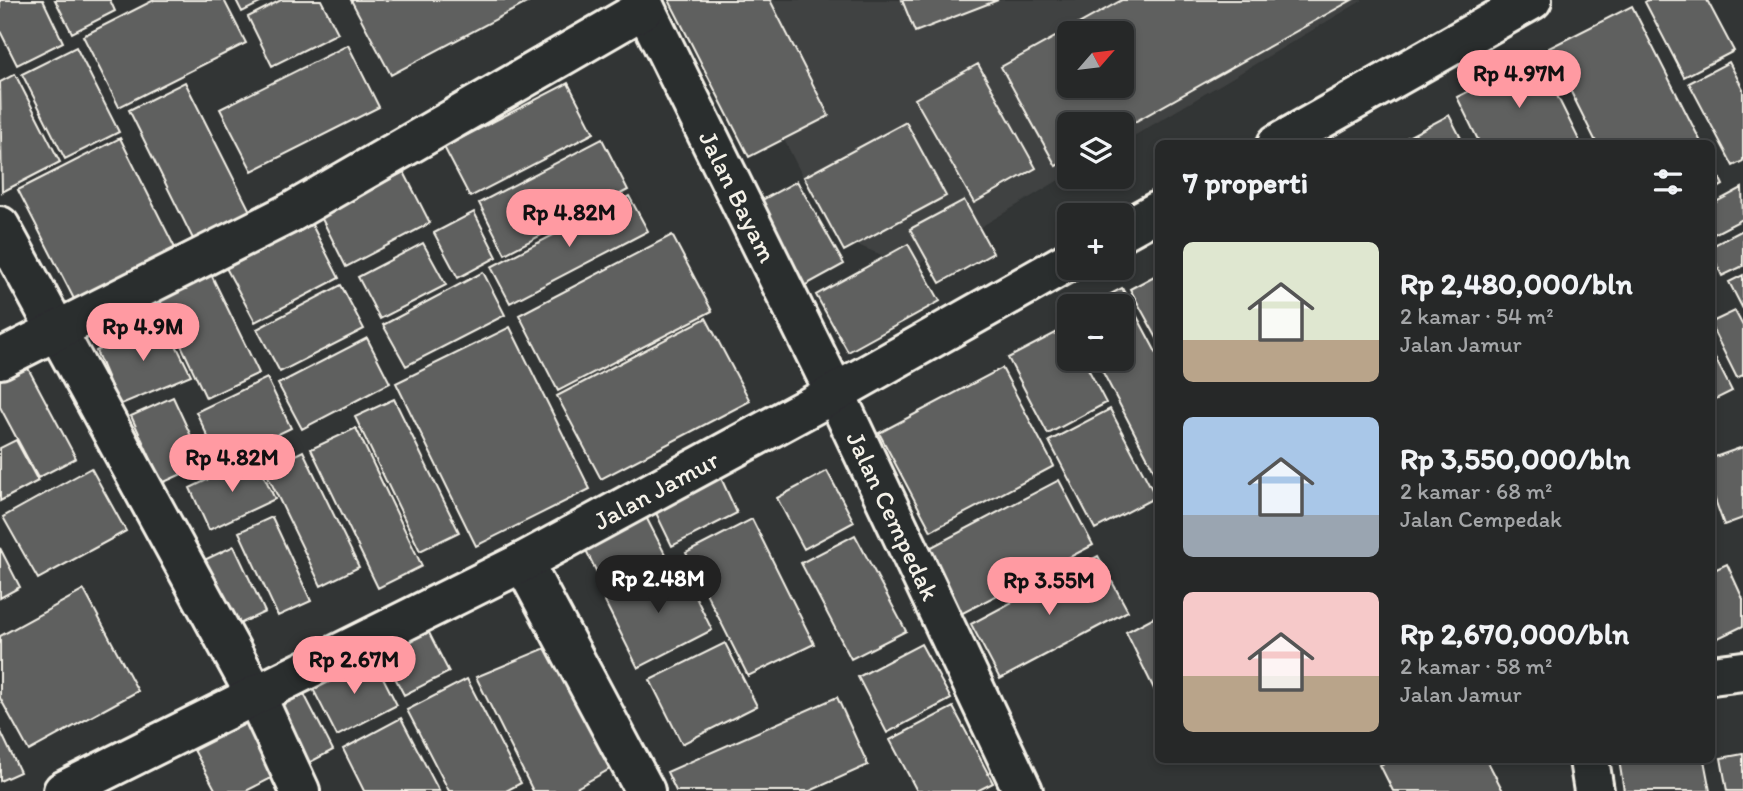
<!DOCTYPE html>
<html lang="id">
<meta charset="utf-8">
<style>
:root{--surface:#262828;--page:#323434;--text:#f1f3f6;--muted:#a4a6a8;--line:#424445;--accent:#ff9aa2}
body{margin:0;font-family:Itim,sans-serif;background:var(--page);color:var(--text);height:100vh;display:flex;flex-direction:column;font-size:26px;white-space:nowrap}
*{box-sizing:border-box;margin:0}
p{font-size:23px;color:var(--muted)}
.icon{flex:none;width:38px;height:38px;fill:none;stroke:currentColor;stroke-width:2;stroke-linecap:round;stroke-linejoin:round}
.map{position:relative;flex:1;overflow:hidden}
.drawer{position:absolute;left:1155px;top:140px;width:560px;height:623px;display:flex;flex-direction:column;background:var(--surface);border-radius:10px;box-shadow:0 4px 10px #0003,0 0 0 2px var(--line)}
.drawer>*{flex:none}
.needle{width:46px;rotate:62deg}
.buttons{position:absolute;left:1057px;top:21px;display:grid;gap:14px}
.buttons a{display:grid;place-items:center;width:77px;height:77px;border-radius:10px;background:var(--surface);box-shadow:0 4px 10px #0003,0 0 0 2px var(--line);font-size:35px}
.price{position:absolute;translate:-50% -60px;padding:0 16px;border-radius:24px;background:var(--accent);color:#111;font-size:23px;line-height:46px;filter:drop-shadow(0 2px 4px #0008)}
.price::after{content:'';position:absolute;left:50%;top:42px;width:21px;height:16px;margin-left:-10px;background:inherit;clip-path:polygon(0 0,100% 0,50% 100%)}
.price.selected{background:#222;color:#fff}
ul{padding:0;list-style:none}
li{display:flex;align-items:center;gap:21px;height:175px;padding:0 28px}
li span{display:grid;place-items:center;flex:none;width:196px;height:140px;border-radius:10px;color:#555}
li>.icon{margin-inline-start:auto}
span .icon{width:84px;height:84px;fill:#fffc;stroke-width:1}
li b{font-size:30px}
h2{display:flex;justify-content:space-between;align-items:center;height:84px;padding:0 28px;font-size:30px}
.map>svg:first-child{display:block}
</style>
<div class="map">
<svg width="1743" height="791" viewBox="0 0 1743 791">
<rect width="100%" height="100%" fill="#323535"/>
<filter id="ink" filterUnits="userSpaceOnUse"><feTurbulence type="fractalNoise" baseFrequency=".0143" numOctaves="2"/><feDisplacementMap in="SourceGraphic" scale="14" xChannelSelector="R" yChannelSelector="G"/><feConvolveMatrix kernelMatrix="1 2 1 2 8 2 1 2 1" color-interpolation-filters="sRGB"/></filter>
<g filter="url(#ink)">
<path fill="#404242" fill-rule="evenodd" d="M713 0H1363L1122 143V124H1069V174L912 268 832 234ZM1069 33H1122V86H1069Z"/>
<path fill="#5f605f" stroke="#f4f1e8" stroke-width="2" fill-rule="evenodd" d="M0 0H43L63 42 17 65 0 31Z
M55 0H110L115 11 72 33Z
M154 0H224L246 43 119 107 83 36Z
M236 0H266L242 12Z
M281 0H321L338 33 272 66 248 17Z
M351 0H532L391 75Z
M669 0H770L829 116 749 157Z
M902 0H998L915 32Z
M1122 0H1352L1122 129V124H1069V158L1056 166 1001 67ZM1069 33H1122V86H1069Z
M1648 0H1707L1734 51 1684 77 1645 2Z
M1632 6 1702 144H1597L1549 48Z
M348 45 379 107 252 171 220 109Z
M76 47 119 132 65 159 22 74Z
M1538 57 1581 144H1480L1457 97Z
M1729 62 1743 89V161L1733 166 1689 83Z
M978 64 1036 168 974 203 915 99Z
M15 74 60 162 2 192 0 82Z
M185 82 253 217 196 245 129 110Z
M568 83 594 133 470 197 444 147Z
M1449 115 1464 144H1395Z
M906 122 946 196 844 251 804 177Z
M120 138 176 250 75 301 18 190Z
M602 139 628 190 505 254 479 203Z
M1712 162 1723 185 1712 191Z
M404 172 430 223 346 267 320 215Z
M797 181 844 264 795 291 749 207Z
M1742 188 1743 219 1712 235V204Z
M629 196 648 231 510 303 491 267Z
M964 200 993 253 940 283 910 229Z
M474 212 497 257 458 278 434 233Z
M310 221 339 278 255 322 225 266Z
M1743 230V266L1722 276 1712 254V246Z
M672 235 712 311 558 391 519 315Z
M423 243 446 285 380 319 358 277Z
M908 244 940 301 848 352 816 295Z
M208 268 259 373 206 398 156 292Z
M483 272 505 315 406 366 383 325Z
M1158 274V340L1130 289Z
M1743 275V309L1729 282Z
M341 285 364 329 280 372 257 329Z
M1122 288 1158 356V478L1096 359H1122V306H1088Z
M1735 311 1743 326V375L1737 378 1712 328V322Z
M706 318 750 401 601 479 557 396Z
M163 319 191 375 119 405 96 351Z
M510 327 590 489 476 546 396 383Z
M1067 327 1069 359H1083L1106 403 1048 434 1008 358Z
M367 338 390 383 302 429 278 384Z
M1712 352 1732 391 1712 401Z
M22 357 76 458 38 478 0 407V369Z
M1002 368 1054 466 931 531 879 433Z
M267 378 291 428 220 462 196 412Z
M173 397 204 464 162 483 131 416Z
M394 399 459 532 420 551 355 417Z
M1110 409 1156 497 1095 529 1049 441Z
M356 428 422 566 378 588 311 449Z
M16 440 38 481 0 501V448Z
M1743 447V518L1724 525 1712 491V458Z
M303 451 359 567 321 586 265 470Z
M255 457 275 499 209 530 190 488Z
M91 468 126 531 38 579 3 517Z
M827 471 854 522 804 549 777 498Z
M721 478 737 513 672 546 655 511Z
M1059 480 1093 545 959 615 924 551Z
M642 509 667 558 605 589 581 540Z
M272 517 311 601 278 616 239 532Z
M752 519 814 644 748 676 686 553Z
M855 535 906 631 851 659 801 563Z
M234 546 265 612 231 628 200 562Z
M0 548 20 587 0 598Z
M1098 556 1128 611 1000 679 971 624Z
M679 563 712 630 638 668 604 600Z
M1727 564 1743 599V626L1712 641V571Z
M84 590 138 691 29 751 0 698V636Z
M1158 615V697L1126 632Z
M424 623 449 672 404 695 379 647Z
M725 643 757 706 682 744 650 680Z
M921 644 951 699 887 733 858 677Z
M553 645 615 766 571 791H533L476 677Z
M372 656 397 705 337 736 312 687Z
M467 679 521 783 506 791H449L407 710Z
M302 690 333 750 301 767 269 706Z
M837 697 868 765 810 791H676L667 772Z
M953 707 993 783 977 791H917L890 740Z
M401 718 439 791H364L343 749Z
M255 719 283 772 246 791H216L194 750Z
M0 730 20 772 0 781Z
M1743 754V791H1727L1721 758Z
M1390 760H1487L1503 791H1393L1380 765Z
M1619 760H1704L1710 791H1624Z"/>
<g fill="none" stroke-linecap="round" stroke-linejoin="round">
<g stroke="#f4f1e8" stroke-width="44">
<g id="minor">
<path id="s1" d="M641 0 835 393 1023 791"/>
<path d="M1277 144 1532 0"/>
<path d="M0 226 256 696 300 791"/>
<path d="M1122 231 1158 211"/>
<path d="M0 359 290 213 645 8"/>
<path d="M523 562 645 791"/>
<path d="M1712 675 1743 671"/>
<path d="M1589 760 1594 791"/>
<path id="s2" d="M63 791 523 562 835 393 1069 261"/>
</g>
</g>
<use href="#minor" stroke="#2a2d2e" stroke-width="38"/>
</g>
</g>
<g text-anchor="middle" stroke-width="5" stroke-linejoin="round" paint-order="stroke">
<g font-size="26" fill="#f4f1e8" stroke="#2a2d2e">
<text dy="9" stroke="none"><textPath href="#s1" startOffset="219">Jalan Bayam</textPath></text>
<text dy="9" stroke="none"><textPath href="#s2" startOffset="665">Jalan Jamur</textPath></text>
<text dy="9" stroke="none"><textPath href="#s1" startOffset="574">Jalan Cempedak</textPath></text>
</g>
</g>
</svg>
<div class="buttons">
<a><svg class="needle" viewBox="-14 -14 28 28"><path d="M0-13l5 13h-10z" fill="#e53935"/><path d="M0 13l5-13h-10z" fill="#a4a6a8"/></svg></a>
<a><svg class="icon" aria-label="layers" viewBox="0 0 24 24"><path d="M12 4l9 5-9 5-9-5zM3 14l9 5 9-5"/></svg></a>
<a>+</a>
<a>−</a>
</div>
<b class="price" style="left:1519px;top:110px">Rp 4.97M</b>
<b class="price" style="left:569px;top:249px">Rp 4.82M</b>
<b class="price" style="left:143px;top:363px">Rp 4.9M</b>
<b class="price" style="left:232px;top:494px">Rp 4.82M</b>
<b class="price selected" style="left:658px;top:615px">Rp 2.48M</b>
<b class="price" style="left:1049px;top:617px">Rp 3.55M</b>
<b class="price" style="left:354px;top:696px">Rp 2.67M</b>
<section class="drawer">
<h2>7 properti<svg class="icon" aria-label="filters" viewBox="0 0 24 24"><path d="M4 7h16M4 17h16"/><circle cx="9" cy="7" r="2"/><circle cx="15" cy="17" r="2"/></svg></h2>
<ul>
<li><span style="background:linear-gradient(#dfe7d0 70%,#b9a48a 0)"><svg class="icon" aria-label="home" viewBox="0 0 24 24"><path d="M3 11l9-7 9 7M6 9v11h12V9"/></svg></span><div><b>Rp 2,480,000/bln</b><p>2 kamar · 54 m²</p><p>Jalan Jamur</p></div></li>
<li><span style="background:linear-gradient(#a9c7e8 70%,#9aa5b1 0)"><svg class="icon" aria-label="home" viewBox="0 0 24 24"><path d="M3 11l9-7 9 7M6 9v11h12V9"/></svg></span><div><b>Rp 3,550,000/bln</b><p>2 kamar · 68 m²</p><p>Jalan Cempedak</p></div></li>
<li><span style="background:linear-gradient(#f6c9c9 60%,#b9a48a 0)"><svg class="icon" aria-label="home" viewBox="0 0 24 24"><path d="M3 11l9-7 9 7M6 9v11h12V9"/></svg></span><div><b>Rp 2,670,000/bln</b><p>2 kamar · 58 m²</p><p>Jalan Jamur</p></div></li>
</ul>
</section>
</div>
